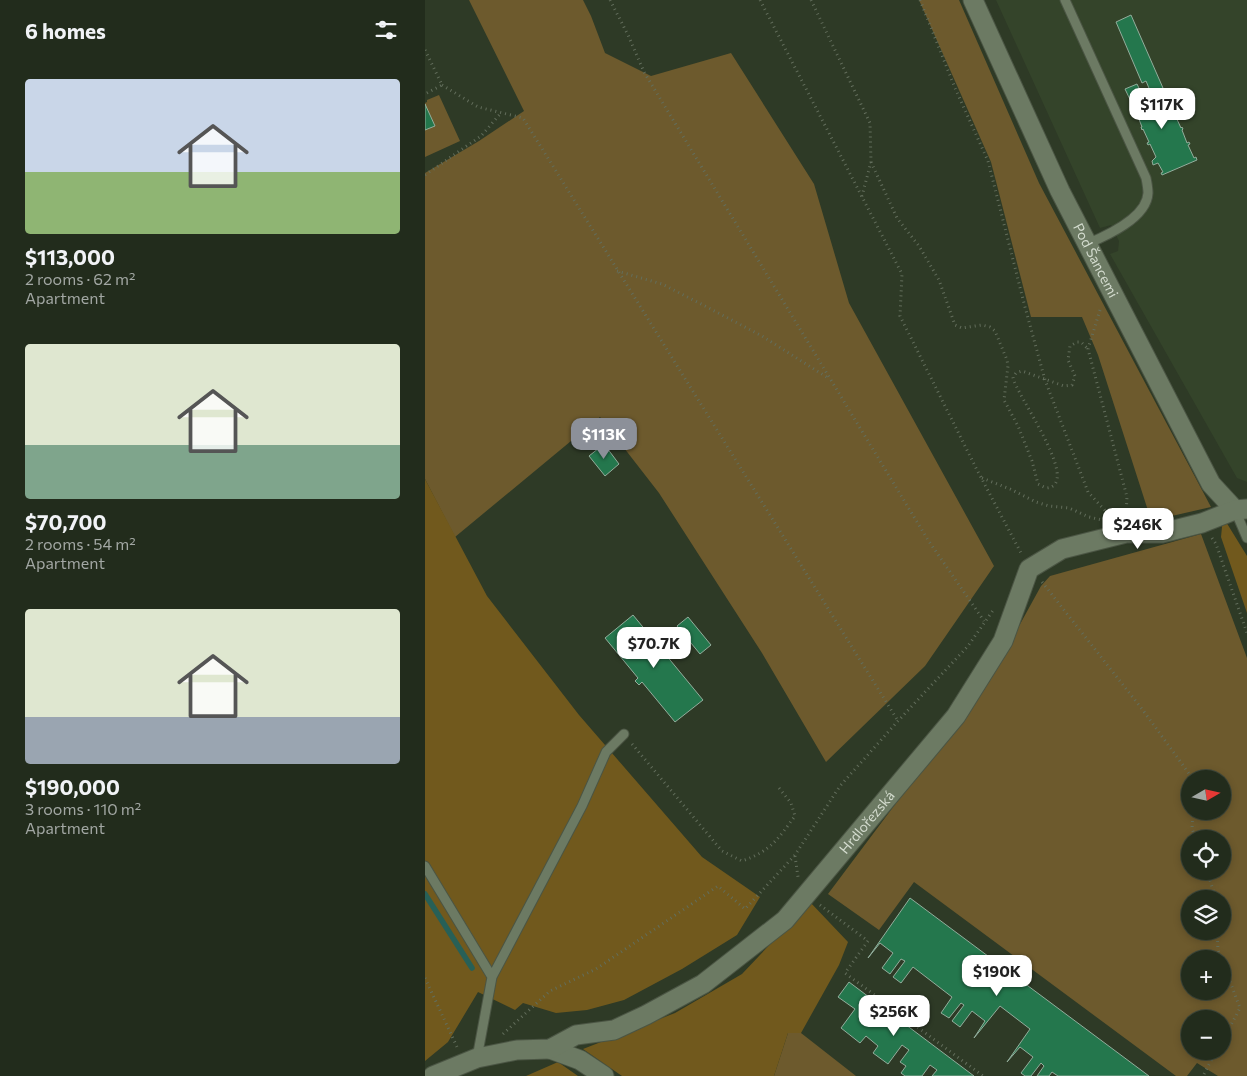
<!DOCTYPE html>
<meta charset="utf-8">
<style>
:root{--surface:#222c1c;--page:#2a3425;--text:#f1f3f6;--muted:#a2a7a3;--line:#3f483b;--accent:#8c9099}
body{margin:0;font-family:Commissioner,sans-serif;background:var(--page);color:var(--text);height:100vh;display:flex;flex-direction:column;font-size:19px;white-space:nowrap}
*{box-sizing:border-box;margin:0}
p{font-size:16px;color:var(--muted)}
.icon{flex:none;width:28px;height:28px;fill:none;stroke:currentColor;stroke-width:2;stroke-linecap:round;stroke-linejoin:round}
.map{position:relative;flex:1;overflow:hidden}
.details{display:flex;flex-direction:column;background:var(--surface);width:425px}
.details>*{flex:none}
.needle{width:32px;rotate:81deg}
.tools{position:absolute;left:756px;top:770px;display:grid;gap:10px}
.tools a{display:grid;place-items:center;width:50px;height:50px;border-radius:50%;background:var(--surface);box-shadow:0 2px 8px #0003,0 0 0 1px var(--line);font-size:25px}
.price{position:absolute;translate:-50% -42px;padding:0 11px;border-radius:10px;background:#fff;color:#222;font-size:16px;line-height:32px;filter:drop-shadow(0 1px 2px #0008)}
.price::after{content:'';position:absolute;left:50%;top:30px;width:15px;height:11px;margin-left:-8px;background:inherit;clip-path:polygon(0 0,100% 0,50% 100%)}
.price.active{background:var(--accent);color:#fff}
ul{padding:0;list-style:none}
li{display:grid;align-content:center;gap:10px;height:265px;padding:0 25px}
li span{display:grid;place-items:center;height:155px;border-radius:5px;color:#555}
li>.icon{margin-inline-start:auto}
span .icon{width:90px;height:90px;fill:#fffc;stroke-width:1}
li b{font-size:21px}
h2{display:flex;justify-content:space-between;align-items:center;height:60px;padding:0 25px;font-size:21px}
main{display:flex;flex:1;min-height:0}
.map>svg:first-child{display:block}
</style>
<main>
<section class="details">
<h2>6 homes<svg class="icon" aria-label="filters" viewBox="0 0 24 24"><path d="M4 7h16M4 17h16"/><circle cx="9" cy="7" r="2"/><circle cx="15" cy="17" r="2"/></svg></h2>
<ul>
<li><span style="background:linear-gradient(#c9d6e8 60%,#8fb573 0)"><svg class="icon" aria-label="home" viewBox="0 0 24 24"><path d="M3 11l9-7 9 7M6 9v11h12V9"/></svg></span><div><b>$113,000</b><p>2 rooms · 62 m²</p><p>Apartment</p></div></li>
<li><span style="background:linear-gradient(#dfe7d0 65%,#7fa58c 0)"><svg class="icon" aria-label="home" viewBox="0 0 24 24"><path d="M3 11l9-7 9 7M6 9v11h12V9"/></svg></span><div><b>$70,700</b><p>2 rooms · 54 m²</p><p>Apartment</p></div></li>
<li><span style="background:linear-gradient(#dfe7d0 70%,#9aa5b1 0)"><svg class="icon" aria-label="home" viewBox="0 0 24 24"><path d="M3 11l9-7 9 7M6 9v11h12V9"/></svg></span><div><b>$190,000</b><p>3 rooms · 110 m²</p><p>Apartment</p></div></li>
</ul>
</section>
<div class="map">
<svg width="822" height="1076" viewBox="0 0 822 1076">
<rect width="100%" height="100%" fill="#2e3a26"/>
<path fill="#34442a" d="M571 0H822V482L812 478 685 254 693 251 694 241 686 225 675 228Z"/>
<path fill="#6d5a2d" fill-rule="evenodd" d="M44 0H158L166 16 180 53 226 76 306 53 389 184 424 303 569 566 500 666 401 762 337 653 234 493 175 417 30 537 0 479V173L54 141 99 111Z
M494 0H534L614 183 786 507 738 518 727 523 673 355 657 317H606L566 162Z
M14 95 35 141 0 157V103L2 102V100Z
M776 534 822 658V1076H793L772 1063 762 1076H751L489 882 454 930 403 894 567 675 616 586 625 576ZM765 779H798V811H765ZM765 839H798V871H765ZM765 899H798V931H765ZM765 959H798V991H765ZM765 1019H798V1051H765Z
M363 1033H376L431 1076H349Z"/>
<path fill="#71591d" d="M0 479 62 596 154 715 277 857 335 897 312 935 257 969 199 1000 162 1010 131 1013 98 1003 90 1010 53 992 23 1042 0 1061Z
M798 517 822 556V613L796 537Z
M385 902 423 942 414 965 376 1033H363L349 1076H197L158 1049 250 1013 317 974Z
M133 1062 153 1076H101Z"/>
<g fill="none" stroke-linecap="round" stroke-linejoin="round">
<path stroke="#276057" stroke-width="5.5" d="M0 894 47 968"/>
</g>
<path fill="#24774d" stroke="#93ad9c" d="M706 15 738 88 726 93 721 81 717 83 691 22Z
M712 84 723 107 731 103 726 93 738 88 742 97H744L745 99 743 100 749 113 750 112 751 114 750 115 756 128 757 127 758 129 757 130 762 143 764 142 765 144 763 145 769 158 771 157 772 160 737 175 736 173 738 172 733 163 728 165 727 161 731 157 725 144 723 145 722 143 724 142 718 129 717 130 716 127H717L712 114 710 115 709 112H711L700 89Z
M0 104 10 126 0 130Z
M179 444 194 464 180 476 164 456Z
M208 615 278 700 250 722 217 682 214 685 210 681 213 678 180 638Z
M263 617 286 645 275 654 252 626Z
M485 898 724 1076H633L627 1072 624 1076H612L619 1066 616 1063 606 1076H600L596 1073 608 1057 595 1047 582 1062 605 1029 575 1006 549 1038 560 1021 547 1011 535 1027 527 1021 539 1005 536 1003 524 1018 516 1013 527 997 488 967 476 983 468 977 480 961 476 959 465 974 457 968 468 953 455 943 443 958Z
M424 982 549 1076H507L512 1070 505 1065 497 1076H480L476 1073 481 1066 475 1062 484 1050 477 1045 463 1064 448 1053 453 1046 441 1036 435 1043 416 1028 430 1009 413 997Z"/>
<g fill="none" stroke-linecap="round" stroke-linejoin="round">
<g stroke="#4b5544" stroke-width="11">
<path id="lane" d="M640 0 721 178C722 183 723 188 723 193 722 218 681 236 662 244
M810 510 822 538
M0 866 67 977 52 1058
M67 977 157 806 181 752 199 734"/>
</g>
<g stroke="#4b5544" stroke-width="21">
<g id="street">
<path id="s1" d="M548 0 635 191 786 484 810 510"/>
<path d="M125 1049 155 1060 179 1076"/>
<path id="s2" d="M8 1076 52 1058 92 1050 125 1049 151 1035 189 1030 221 1015 278 984 360 920 531 716 578 641 604 569 637 549 701 533H737L777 523 810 510 822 509"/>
</g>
</g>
<path stroke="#636e5c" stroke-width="3" stroke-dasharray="1 4" stroke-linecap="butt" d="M185 0 203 35 219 72 503 540 559 621
M335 0 477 274 475 316 551 468 596 553
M386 0 445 123 446 162 437 196
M495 0 530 88 563 161 600 307 620 380 663 492 687 518
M0 50 17 85 0 94
M17 85 53 107 98 118 473 721
M446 162 472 218 494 246 514 280 530 325 537 328 557 325 565 327 570 331 582 360 583 366 579 400 593 426 607 461 613 484 621 488C659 486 589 392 588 377L591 373 597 371 639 386 647 385 650 376 643 360 645 346 652 342H656L663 349
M0 175 56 136 76 113
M192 271 237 284 280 306 337 336 403 378
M675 310 663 349 702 497 701 515
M557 478 585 489 611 502 624 506 644 508 664 517 677 520
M787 538 791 544 822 633
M617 582 717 709 768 779
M207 744 297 851 317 861C346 851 353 839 370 816L366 803 354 788
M768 811 767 829 771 839
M370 856 373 877
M782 871 791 899
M395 905 443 941 420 973 558 1076
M792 931 793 950 796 959
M798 963 815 1008 798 1040
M0 978 32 1047
M78 1034 125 991 171 969 293 886 320 909 370 855 415 786 473 721 543 646 569 609
M779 1074 791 1051"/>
<use href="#lane" stroke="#6c7a63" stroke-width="9"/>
<use href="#street" stroke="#6c7a63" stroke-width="19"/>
</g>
<g text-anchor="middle" stroke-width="4" stroke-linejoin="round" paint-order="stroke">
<g font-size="14" fill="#d3dbce" stroke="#2e3a26">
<text dy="5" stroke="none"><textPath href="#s1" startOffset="288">Pod Šancemi</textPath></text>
<text dy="5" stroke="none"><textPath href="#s2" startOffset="521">Hrdlořezská</textPath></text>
</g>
</g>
</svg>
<div class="tools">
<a><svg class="needle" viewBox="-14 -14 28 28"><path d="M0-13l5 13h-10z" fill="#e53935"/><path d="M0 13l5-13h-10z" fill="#a2a7a3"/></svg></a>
<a><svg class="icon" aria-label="locate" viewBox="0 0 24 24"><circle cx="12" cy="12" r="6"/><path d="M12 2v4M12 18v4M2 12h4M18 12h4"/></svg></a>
<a><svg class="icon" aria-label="layers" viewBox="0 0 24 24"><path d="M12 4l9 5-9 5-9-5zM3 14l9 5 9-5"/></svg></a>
<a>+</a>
<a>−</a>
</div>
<b class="price" style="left:737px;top:130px">$117K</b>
<b class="price active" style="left:179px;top:460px">$113K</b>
<b class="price" style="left:713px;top:550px">$246K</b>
<b class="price" style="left:229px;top:669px">$70.7K</b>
<b class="price" style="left:572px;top:997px">$190K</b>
<b class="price" style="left:469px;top:1037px">$256K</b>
</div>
</main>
